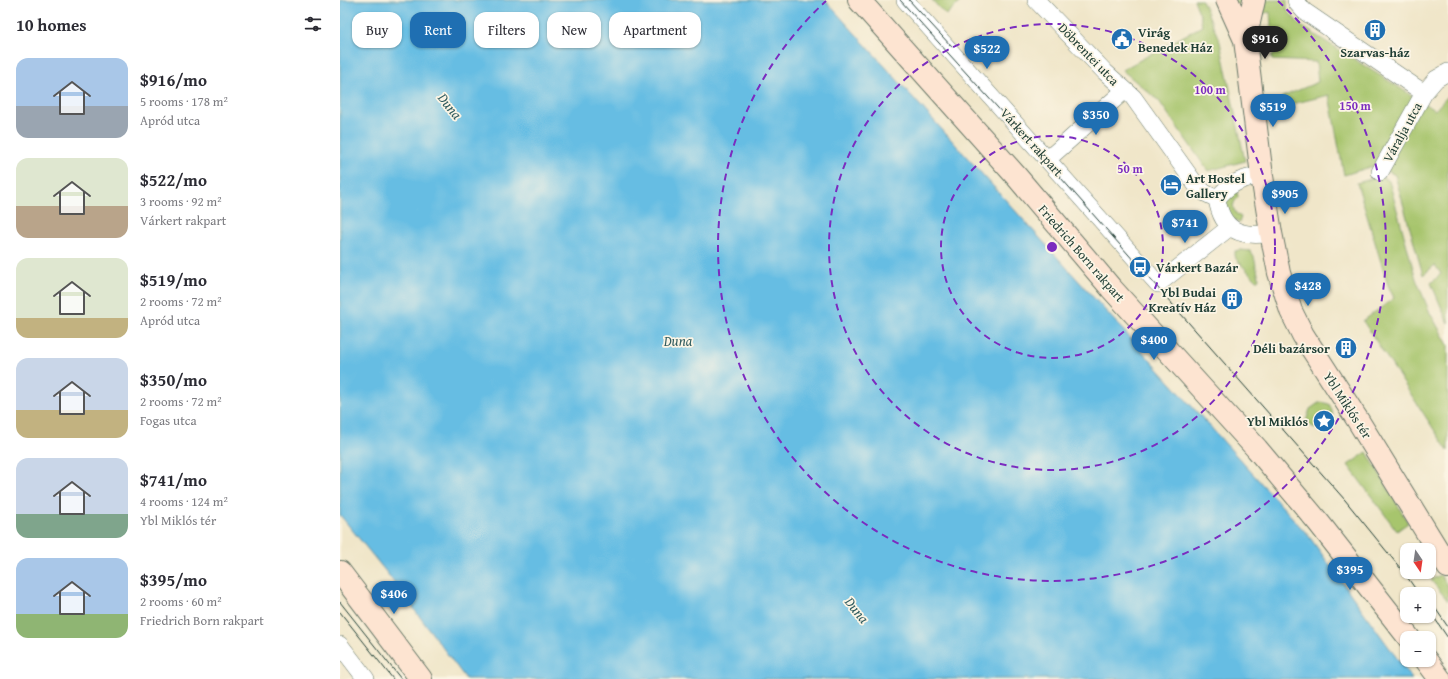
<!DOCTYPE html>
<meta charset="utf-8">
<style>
:root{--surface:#fff;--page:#f2f2f3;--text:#2b2b33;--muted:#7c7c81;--accent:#1f6fb2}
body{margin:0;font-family:"Gentium Book Plus",serif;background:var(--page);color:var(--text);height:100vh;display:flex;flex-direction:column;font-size:15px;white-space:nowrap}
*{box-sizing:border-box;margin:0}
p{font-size:13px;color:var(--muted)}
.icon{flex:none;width:22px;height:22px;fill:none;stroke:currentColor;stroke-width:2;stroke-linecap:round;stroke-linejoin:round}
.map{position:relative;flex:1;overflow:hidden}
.details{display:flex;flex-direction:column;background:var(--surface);width:340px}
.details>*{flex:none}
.banner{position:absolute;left:12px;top:12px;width:380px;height:36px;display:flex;gap:8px}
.needle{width:26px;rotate:167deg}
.fabs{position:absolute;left:1060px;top:543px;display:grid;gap:8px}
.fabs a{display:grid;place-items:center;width:36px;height:36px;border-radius:8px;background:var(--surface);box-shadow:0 1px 3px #0004;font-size:20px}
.price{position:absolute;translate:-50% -34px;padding:0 9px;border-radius:14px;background:var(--accent);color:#fff;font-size:13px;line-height:26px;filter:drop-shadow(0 1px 2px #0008)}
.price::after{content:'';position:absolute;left:50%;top:24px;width:12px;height:9px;margin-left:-6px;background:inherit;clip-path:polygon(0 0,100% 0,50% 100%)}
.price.active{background:#222;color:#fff}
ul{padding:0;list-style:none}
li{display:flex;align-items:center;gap:12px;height:100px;padding:0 16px}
li span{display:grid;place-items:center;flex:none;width:112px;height:80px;border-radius:12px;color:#555}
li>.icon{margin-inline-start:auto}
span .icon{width:48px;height:48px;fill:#fffc;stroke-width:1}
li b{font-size:17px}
h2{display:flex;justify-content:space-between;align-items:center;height:48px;padding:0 16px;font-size:17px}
.pill{padding:0 14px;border-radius:12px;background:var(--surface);box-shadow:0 1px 3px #0004;font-size:14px;line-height:36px}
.pill.active{background:var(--accent);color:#fff}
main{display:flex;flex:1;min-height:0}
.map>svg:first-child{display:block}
</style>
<main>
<section class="details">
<h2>10 homes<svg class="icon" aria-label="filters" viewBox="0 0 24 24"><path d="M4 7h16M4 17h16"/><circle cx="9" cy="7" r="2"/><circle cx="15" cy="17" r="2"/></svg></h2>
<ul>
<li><span style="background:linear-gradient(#a9c7e8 60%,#9aa5b1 0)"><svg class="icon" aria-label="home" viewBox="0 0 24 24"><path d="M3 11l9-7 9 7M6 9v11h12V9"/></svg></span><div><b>$916/mo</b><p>5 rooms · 178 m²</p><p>Apród utca</p></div></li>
<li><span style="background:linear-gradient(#dfe7d0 60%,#b9a48a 0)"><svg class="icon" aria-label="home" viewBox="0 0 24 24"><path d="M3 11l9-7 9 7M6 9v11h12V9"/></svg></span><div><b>$522/mo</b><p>3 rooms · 92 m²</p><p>Várkert rakpart</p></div></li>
<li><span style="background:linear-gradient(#dfe7d0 75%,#c2b280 0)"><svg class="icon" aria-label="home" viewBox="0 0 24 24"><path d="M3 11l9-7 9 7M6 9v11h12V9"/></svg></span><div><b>$519/mo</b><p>2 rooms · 72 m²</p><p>Apród utca</p></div></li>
<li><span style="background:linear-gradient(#c9d6e8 65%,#c2b280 0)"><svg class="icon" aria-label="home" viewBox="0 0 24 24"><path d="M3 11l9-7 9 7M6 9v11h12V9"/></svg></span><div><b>$350/mo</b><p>2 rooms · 72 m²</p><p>Fogas utca</p></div></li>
<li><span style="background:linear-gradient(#c9d6e8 70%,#7fa58c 0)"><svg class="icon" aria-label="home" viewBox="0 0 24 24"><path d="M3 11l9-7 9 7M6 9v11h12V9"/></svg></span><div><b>$741/mo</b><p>4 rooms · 124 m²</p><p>Ybl Miklós tér</p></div></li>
<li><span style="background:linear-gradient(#a9c7e8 70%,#8fb573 0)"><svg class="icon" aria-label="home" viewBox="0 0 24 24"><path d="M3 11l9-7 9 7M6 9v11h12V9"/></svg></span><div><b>$395/mo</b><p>2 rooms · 60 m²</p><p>Friedrich Born rakpart</p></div></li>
</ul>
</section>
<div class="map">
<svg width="1108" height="679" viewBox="0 0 1108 679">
<rect width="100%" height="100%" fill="#fcf5e5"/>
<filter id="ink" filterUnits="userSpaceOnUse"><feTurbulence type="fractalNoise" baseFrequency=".025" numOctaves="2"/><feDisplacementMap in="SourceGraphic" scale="8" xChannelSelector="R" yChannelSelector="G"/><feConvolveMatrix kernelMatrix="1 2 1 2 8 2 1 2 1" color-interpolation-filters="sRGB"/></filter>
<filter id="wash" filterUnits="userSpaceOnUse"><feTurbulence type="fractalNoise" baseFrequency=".012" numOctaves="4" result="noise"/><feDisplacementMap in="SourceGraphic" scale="16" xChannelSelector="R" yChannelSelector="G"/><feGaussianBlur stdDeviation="0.9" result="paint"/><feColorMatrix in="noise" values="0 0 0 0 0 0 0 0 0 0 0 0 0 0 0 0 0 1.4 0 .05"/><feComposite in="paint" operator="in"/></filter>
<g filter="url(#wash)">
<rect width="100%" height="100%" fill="#f0e6c9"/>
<path fill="#a7c56d" stroke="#638150" d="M592 0H622L606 15Z
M854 0H862L880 42 905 161 868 171 819 101 782 70 862 26 860 15Z
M890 0H947V10L961 26 1095 110 1108 96V323L1091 283 1101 274 1095 265 1083 275 1055 175 1037 165 1004 175 989 95 935 108 942 97 978 82 976 62 932 60V55L942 51 940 40H930L931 24 930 12 899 18Z
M1041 176 1049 181 1076 279 1090 313 1108 345V451L1023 321 1054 298 1048 285 1017 183Z
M896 189 898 197C891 204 892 212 901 217L899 223C892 219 882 208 887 199 890 196 893 192 896 189Z
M901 250 910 251 914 257 919 278 918 280H916L896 259 895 255V251Z
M980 402 989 404C1001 425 981 439 966 421L970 409Z
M1027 452 1068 523 1057 531 1008 465Z
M1100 575 1108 586V601L1091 580Z"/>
<path fill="#66bde3" stroke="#427d8c" d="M0 0H485L968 535 1072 679H126L47 573 0 515Z"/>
</g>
<g filter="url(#ink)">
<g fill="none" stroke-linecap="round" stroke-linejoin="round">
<g stroke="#687868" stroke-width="18">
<path id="street" d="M565 0 818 284 890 227
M696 0 765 72 793 97 856 185 865 193 877 199
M956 0 957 3 964 11 1084 93
M708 159 785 90
M1040 172 1084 93 1096 79 1108 72
M922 176C903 177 888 184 877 199 882 231 901 238 931 233
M0 645 26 679"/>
</g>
<g stroke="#687868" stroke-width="24">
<path id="secondary" d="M519 0 677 177 771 288 917 449 979 523 1069 638
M887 0 905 40 922 176 931 233 939 273 951 311 963 335 1017 419 1108 567
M905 40 914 0
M0 572 81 679
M1086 660 1100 679"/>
</g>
<use href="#street" stroke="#fff" stroke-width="17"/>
<use href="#secondary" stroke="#fde4d1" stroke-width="22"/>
<path stroke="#1f3d34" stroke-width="1" d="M560 0 706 161 1005 500 1065 574 1079 594
M569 0 612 47
M1089 599 1108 627
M0 602 61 679
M1089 610 1108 638
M0 612 53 679"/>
</g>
</g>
<g fill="none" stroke="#7b2cbf" stroke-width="2" stroke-dasharray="7 5">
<circle cx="712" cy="247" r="111"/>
<circle cx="712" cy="247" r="223"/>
<path d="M938 1A334 334 0 1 1 486 1"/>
</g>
<defs>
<g id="building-disc" transform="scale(1.15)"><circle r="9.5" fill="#1f6fb2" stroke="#fcf5e5"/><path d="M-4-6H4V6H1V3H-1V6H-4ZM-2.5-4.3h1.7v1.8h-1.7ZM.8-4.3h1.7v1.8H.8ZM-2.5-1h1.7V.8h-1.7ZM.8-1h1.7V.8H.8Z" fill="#fff"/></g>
<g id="civic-disc" transform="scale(1.15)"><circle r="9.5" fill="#1f6fb2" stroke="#fcf5e5"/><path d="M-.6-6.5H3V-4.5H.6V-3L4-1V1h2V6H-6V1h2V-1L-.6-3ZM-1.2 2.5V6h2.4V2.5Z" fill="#fff"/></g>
<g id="hotel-disc" transform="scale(1.15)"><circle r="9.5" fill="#1f6fb2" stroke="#fcf5e5"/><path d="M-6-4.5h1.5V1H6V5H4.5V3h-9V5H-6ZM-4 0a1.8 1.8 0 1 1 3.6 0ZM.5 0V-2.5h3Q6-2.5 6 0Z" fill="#fff"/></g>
<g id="bus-disc" transform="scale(1.15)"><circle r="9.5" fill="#1f6fb2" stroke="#fcf5e5"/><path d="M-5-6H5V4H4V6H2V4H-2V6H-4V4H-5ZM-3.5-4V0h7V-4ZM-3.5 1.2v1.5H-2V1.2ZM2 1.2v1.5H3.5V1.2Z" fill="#fff"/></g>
<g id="sight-disc" transform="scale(1.15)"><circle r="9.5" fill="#1f6fb2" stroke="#fcf5e5"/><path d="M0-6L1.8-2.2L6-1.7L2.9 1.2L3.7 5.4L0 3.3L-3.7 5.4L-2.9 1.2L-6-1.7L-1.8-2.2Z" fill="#fff"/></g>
</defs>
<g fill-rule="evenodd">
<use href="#building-disc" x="1035" y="30"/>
<use href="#civic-disc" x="782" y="39"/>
<use href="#hotel-disc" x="831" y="185"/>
<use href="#bus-disc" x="800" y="267"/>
<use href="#building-disc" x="892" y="299"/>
<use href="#building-disc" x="1006" y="348"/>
<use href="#sight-disc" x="984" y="421"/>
</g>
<g text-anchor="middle" stroke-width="3.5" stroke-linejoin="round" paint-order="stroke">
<g font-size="13" font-weight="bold" fill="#1f3d34" stroke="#fcf5e5" text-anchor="start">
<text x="798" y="37">Virág<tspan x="798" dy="15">Benedek Ház</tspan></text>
<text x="1035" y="57" text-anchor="middle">Szarvas-ház</text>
<text x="846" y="183">Art Hostel<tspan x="846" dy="15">Gallery</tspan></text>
<text x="816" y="272">Várkert Bazár</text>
<text x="876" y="297" text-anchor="end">Ybl Budai<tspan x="876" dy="15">Kreatív Ház</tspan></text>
<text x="990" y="353" text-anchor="end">Déli bazársor</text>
<text x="968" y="426" text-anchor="end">Ybl Miklós</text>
</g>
<g font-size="13" fill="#1f3d34" stroke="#fcf5e5">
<text transform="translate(749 54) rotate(46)" y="5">Döbrentei utca</text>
<text transform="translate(1062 132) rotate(-61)" y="5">Váralja utca</text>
<text transform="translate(692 142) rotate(48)" y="5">Várkert rakpart</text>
<text transform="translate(742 253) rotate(49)" y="5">Friedrich Born rakpart</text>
<text transform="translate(1008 405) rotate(57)" y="5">Ybl Miklós tér</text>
</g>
<g font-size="14" font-style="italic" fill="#315d60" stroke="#fcf5e5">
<text transform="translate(110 106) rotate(51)" y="5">Duna</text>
<text x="338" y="346">Duna</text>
<text transform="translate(517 610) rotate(51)" y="5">Duna</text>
</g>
</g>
<circle cx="712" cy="247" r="6" fill="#7b2cbf" stroke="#fcf5e5" stroke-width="2"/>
<g font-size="12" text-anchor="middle" font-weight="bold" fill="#7b2cbf" stroke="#fcf5e5" stroke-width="3.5" stroke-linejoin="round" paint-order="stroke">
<text x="870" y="94">100 m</text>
<text x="1015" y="110">150 m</text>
<text x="790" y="173">50 m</text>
</g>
</svg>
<div class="fabs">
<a><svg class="needle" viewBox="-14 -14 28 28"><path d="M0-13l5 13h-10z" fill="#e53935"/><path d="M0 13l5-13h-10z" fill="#7c7c81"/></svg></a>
<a>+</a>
<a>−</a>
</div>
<b class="price active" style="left:925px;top:60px">$916</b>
<b class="price" style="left:647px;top:70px">$522</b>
<b class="price" style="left:933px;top:128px">$519</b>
<b class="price" style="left:756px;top:136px">$350</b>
<b class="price" style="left:945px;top:215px">$905</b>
<b class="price" style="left:845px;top:244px">$741</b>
<b class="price" style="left:968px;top:307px">$428</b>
<b class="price" style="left:814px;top:361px">$400</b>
<b class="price" style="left:1010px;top:591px">$395</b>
<b class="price" style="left:54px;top:615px">$406</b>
<div class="banner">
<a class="pill">Buy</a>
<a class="pill active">Rent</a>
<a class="pill">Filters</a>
<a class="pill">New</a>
<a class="pill">Apartment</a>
</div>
</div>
</main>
